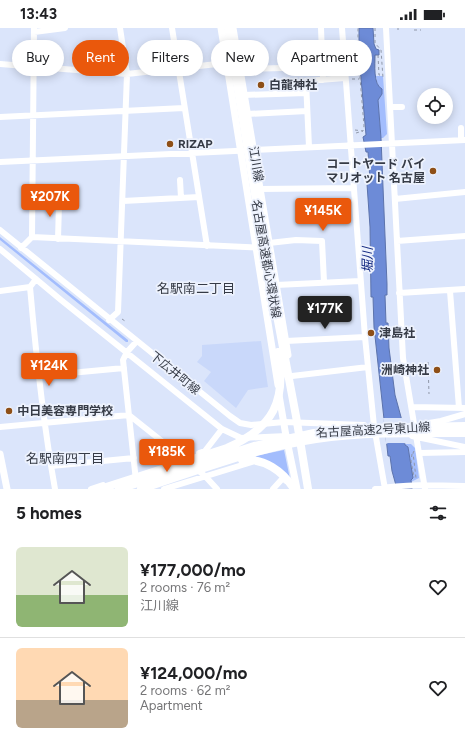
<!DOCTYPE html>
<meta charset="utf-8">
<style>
:root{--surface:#fff;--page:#f2f2f2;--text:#202124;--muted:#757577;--line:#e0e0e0;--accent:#ea580c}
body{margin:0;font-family:Figtree,"Noto Sans JP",sans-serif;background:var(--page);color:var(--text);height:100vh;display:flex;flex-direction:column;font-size:15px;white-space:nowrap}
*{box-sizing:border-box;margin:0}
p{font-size:13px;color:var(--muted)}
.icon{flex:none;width:22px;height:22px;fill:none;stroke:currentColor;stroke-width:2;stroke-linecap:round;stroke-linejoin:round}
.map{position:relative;height:461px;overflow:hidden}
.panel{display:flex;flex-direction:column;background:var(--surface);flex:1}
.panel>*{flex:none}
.top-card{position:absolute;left:12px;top:12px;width:441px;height:36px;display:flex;gap:8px}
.controls{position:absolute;left:417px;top:60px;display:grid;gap:8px}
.controls a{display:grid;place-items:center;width:36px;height:36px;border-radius:50%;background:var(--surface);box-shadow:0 2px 10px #0003;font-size:20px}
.price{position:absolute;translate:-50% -34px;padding:0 9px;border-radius:4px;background:var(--accent);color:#fff;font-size:13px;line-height:26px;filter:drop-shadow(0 1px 2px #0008)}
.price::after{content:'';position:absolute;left:50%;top:24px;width:12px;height:9px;margin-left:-6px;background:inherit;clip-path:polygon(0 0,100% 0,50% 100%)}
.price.active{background:#222;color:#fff}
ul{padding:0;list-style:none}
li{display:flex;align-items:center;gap:12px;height:100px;padding:0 16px}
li+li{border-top:1px solid var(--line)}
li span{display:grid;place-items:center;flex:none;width:112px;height:80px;border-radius:6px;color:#555}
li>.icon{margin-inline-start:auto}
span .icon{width:48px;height:48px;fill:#fffc;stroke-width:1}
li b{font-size:17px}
h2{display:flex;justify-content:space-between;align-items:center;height:48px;padding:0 16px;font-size:17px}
.chip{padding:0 14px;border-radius:18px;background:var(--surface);box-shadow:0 2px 10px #0003;font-size:14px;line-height:36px}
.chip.active{background:var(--accent);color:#fff}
.status{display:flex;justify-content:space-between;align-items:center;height:28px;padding:0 20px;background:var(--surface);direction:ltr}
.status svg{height:11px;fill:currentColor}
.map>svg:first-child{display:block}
</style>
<div class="status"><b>13:43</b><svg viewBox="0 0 49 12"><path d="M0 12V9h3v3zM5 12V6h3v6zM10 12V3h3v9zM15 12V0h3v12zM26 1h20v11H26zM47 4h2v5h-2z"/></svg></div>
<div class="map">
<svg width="465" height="461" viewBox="0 0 465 461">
<rect width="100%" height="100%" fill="#dbe5fb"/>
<path fill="#c9d8fa" d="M261 313 268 359 248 362 236 380 204 353 211 344 197 334 202 328V317Z"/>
<path fill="#a3bdfd" d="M376 48H383L387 106 383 110H381L378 72C381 63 377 57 376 48Z
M0 209 128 312V314H126L0 212Z
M405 415 406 416H411L415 420 419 450 411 454V452L413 450 408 419 405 417Z
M284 422 290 451 255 428Z"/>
<path fill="#6d8bd7" stroke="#5c73ac" d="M359 0H373L374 16 376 21 379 22V27H375C375 36 373 57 382 61V66L378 72 381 110 387 256V267H385L386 295H388L389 320 395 367 401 389 405 417 408 419 413 450 411 452 412 461H397L392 443 390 428H388L374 299 373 269H371L370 199 367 156 368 153 370 152 368 124H366L363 109 366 107 359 27Z"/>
<path fill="#dbe5fb" d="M402 388 407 416 404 415H388L386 416 383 390H402Z"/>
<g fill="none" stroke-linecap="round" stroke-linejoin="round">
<path stroke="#9098a9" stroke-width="1" stroke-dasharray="3 3" stroke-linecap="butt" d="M375 0V15L381 22 383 50
M398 0V2
M414 2H421
M378 27 379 47H381
M352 51H359
M355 102 363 103 364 98 358 26V0
M356 105 363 103
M52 165V170
M122 291 125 293 124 295
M428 334 429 366
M414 423 413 425 416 450 417 451
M412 426 411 433 414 449H415"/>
<path stroke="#fff" stroke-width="6" d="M172 0 207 218
M321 0 323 52
M342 0 365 309 374 398 385 461
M386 0 403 330 425 461
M34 4 65 0
M0 36 127 46 226 35
M240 41 322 39
M244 67 306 65
M390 79H402
M247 86 307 83
M0 89 184 80
M461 100V112
M309 119 306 53 345 50
M0 134 465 112
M180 152 181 170
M260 161 354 160
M395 171 465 164
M123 173 199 169
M33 177 59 176 58 211
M0 202 230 388 240 395 251 397 284 394 364 397
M32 209 268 220
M397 213 465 208
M269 215 296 212 322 213 324 254
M21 220 32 209 34 0
M0 221 61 272 222 401 241 410 287 408
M36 251 30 259C36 327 43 394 55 461
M276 257 360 253
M0 263 30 259
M450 263 459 380
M399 265 465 261
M109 292 118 284 127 46 120 0
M286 313 365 309
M38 348 124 340
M292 348 368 339
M412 379 465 380
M423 396 441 393 465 386
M0 399 129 387 188 434
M412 408 465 419
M199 425 205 423 222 401
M420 425 465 424
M51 438 134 430
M195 440 205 448 217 461
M136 453 123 332 127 324 136 314
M91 461 103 457
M164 461 252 434
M273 461 283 450 286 453
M375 461C405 456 434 457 465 458"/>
<path stroke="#fff" stroke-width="7" d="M221 0 278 357
M233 0 288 327
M279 367 286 408 297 461
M0 426 7 461"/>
<path stroke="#fff" stroke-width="8" d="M228 0 261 203 296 388 308 461
M242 432C264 430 283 443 294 461
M100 461 227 420C273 400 287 373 278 324
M119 461 254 418 314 405 368 400 465 398
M141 461C199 442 257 420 316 411 365 404 416 405 465 405"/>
</g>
<g fill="#8e4f17" stroke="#edf2fd" stroke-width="1.5">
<circle cx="261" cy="57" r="4"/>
<circle cx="170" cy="116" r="4"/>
<circle cx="433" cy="143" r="4"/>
<circle cx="371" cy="305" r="4"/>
<circle cx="437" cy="342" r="4"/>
<circle cx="9" cy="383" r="4"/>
</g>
<g text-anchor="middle" stroke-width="3.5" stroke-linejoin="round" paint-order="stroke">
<g font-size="12" font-weight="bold" fill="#363b46" stroke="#edf2fd" text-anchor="start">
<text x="269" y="61">白龍神社</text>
<text x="178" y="120">RIZAP</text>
<text x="425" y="140" text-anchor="end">コートヤード バイ<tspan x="425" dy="14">マリオット 名古屋</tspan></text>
<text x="379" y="309">津島社</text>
<text x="429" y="346" text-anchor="end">洲崎神社</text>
<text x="17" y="387">中日美容専門学校</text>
</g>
<g font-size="12" fill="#363b46" stroke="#edf2fd">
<text transform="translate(256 136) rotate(80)" y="4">江川線</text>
<text transform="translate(266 231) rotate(80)" y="4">名古屋高速都心環状線</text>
<text transform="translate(175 345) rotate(39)" y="4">下広井町線</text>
<text transform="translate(373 402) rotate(-3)" y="4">名古屋高速2号東山線</text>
</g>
<g font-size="13" font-style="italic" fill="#152a82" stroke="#edf2fd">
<text transform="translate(367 232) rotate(-90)" y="5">堀川</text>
</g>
<g font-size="13" fill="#363b46" stroke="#edf2fd">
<text x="196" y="265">名駅南二丁目</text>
<text x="65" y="435">名駅南四丁目</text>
</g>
</g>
</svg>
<div class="controls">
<a><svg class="icon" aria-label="locate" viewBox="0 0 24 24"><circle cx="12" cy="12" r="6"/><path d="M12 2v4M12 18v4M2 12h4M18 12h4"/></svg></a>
</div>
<b class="price" style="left:50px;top:190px">¥207K</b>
<b class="price" style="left:323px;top:204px">¥145K</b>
<b class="price active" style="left:325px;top:302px">¥177K</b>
<b class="price" style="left:49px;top:359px">¥124K</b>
<b class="price" style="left:167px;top:445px">¥185K</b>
<div class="top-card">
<a class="chip">Buy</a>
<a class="chip active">Rent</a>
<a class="chip">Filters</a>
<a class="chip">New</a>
<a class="chip">Apartment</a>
</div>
</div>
<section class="panel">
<h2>5 homes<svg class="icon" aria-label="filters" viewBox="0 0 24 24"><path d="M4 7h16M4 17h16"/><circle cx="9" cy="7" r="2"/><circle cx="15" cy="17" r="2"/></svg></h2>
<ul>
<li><span style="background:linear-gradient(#dfe7d0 60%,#8fb573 0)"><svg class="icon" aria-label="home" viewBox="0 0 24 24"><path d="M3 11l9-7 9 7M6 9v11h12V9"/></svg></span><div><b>¥177,000/mo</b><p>2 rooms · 76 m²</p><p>江川線</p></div><svg class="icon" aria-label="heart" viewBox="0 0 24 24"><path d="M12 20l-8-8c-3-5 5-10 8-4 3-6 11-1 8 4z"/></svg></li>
<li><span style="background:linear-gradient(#ffd9b3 65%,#b9a48a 0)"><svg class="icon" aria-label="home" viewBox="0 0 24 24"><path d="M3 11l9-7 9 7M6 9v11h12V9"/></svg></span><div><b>¥124,000/mo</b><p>2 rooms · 62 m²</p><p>Apartment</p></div><svg class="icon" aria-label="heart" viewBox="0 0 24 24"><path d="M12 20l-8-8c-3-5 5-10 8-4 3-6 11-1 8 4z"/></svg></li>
</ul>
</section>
